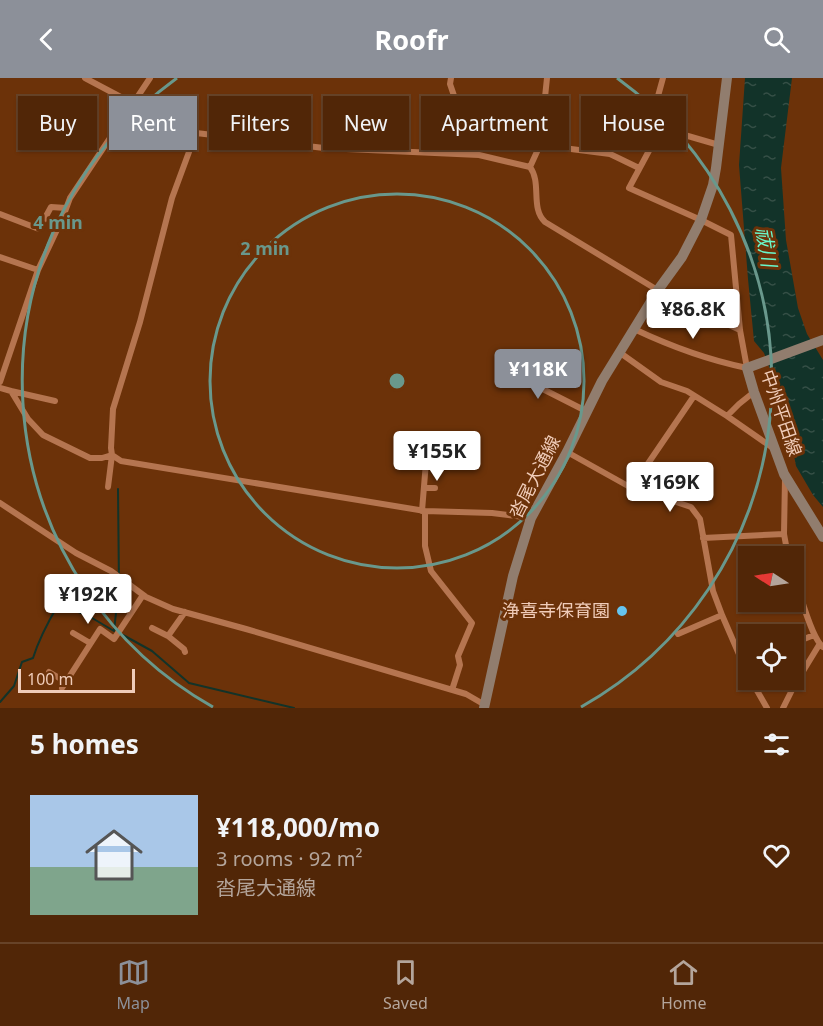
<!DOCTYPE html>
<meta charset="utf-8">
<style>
:root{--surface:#512607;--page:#572e11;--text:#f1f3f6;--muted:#b4a59b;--line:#674328;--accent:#8c9099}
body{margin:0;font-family:"Noto Sans","Noto Sans JP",sans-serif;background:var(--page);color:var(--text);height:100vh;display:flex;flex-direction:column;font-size:22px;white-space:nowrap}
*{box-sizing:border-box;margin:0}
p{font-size:20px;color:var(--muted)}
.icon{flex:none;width:33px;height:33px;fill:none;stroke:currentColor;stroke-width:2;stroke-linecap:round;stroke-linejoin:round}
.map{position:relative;height:630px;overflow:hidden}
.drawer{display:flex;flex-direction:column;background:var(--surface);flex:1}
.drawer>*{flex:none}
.guide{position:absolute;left:18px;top:18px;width:788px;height:54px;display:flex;gap:12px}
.needle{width:39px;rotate:282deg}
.buttons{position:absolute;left:738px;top:468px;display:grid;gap:12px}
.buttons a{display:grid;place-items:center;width:66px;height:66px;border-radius:0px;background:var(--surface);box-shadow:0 2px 4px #0004,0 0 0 2px var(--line);font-size:30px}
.scale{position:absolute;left:18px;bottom:15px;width:117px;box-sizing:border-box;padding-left:6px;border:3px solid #f0ccb9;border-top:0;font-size:16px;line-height:21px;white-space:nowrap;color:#f0ccb9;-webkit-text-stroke:4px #6c3209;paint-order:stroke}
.price{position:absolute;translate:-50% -51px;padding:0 14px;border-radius:6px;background:#fff;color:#222;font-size:20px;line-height:39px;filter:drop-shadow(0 2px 3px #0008)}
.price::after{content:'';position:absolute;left:50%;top:36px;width:18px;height:14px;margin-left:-9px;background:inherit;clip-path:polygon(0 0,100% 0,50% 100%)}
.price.active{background:var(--accent);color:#fff}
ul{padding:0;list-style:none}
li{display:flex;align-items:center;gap:18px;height:150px;padding:0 30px}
li span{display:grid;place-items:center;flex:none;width:168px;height:120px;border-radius:0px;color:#555}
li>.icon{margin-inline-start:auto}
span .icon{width:72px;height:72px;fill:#fffc;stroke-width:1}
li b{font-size:26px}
h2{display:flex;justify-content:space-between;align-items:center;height:72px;padding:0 30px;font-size:26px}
.chip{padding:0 21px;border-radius:0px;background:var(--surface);box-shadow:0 2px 4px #0004,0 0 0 2px var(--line);font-size:21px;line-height:54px}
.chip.active{background:var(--accent);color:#fff}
header{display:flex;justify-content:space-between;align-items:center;height:78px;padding:0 30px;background:var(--accent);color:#fff;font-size:27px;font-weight:700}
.dock{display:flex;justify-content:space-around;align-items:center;height:84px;border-top:2px solid var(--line);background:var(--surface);font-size:16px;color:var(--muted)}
.dock a{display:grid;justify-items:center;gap:3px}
.dock .active{color:var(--accent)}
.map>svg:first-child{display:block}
</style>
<header><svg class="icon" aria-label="back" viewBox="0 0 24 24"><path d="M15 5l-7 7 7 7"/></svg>Roofr<svg class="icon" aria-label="search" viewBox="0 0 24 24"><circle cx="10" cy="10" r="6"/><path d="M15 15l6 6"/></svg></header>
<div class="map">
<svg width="823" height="630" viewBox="0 0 823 630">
<defs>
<pattern id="water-ripples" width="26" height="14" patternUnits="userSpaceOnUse" patternTransform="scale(1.5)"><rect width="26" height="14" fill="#123329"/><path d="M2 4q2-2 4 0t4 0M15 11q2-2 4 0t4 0" fill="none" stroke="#354f46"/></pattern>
</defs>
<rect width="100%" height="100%" fill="#6c3209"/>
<path fill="url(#water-ripples)" d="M745 0H792L781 90 786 162 798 230 807 256 823 282V429L813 417 796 388 786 336 764 275 754 263 748 201 739 87Z"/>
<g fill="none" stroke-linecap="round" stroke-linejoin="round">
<path stroke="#123329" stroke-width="2" d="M123 557 152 573 189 605 294 630
M0 624 14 608 22 584 33 580C39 561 48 544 58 527L87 537 114 553 119 508 118 411"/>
<path stroke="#b57550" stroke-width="6" d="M85 0 134 26 196 55 324 70 479 77 530 89C542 105 530 130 545 144L669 219 740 252
M451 0 450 6 462 41V75
M650 47 719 67
M540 67 610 76 639 90
M530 89 540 67 547 0
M0 136 39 151 51 129 66 130
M0 179 38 192
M634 251C670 268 708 282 747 290L740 252 731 157 701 142 629 110 651 69 652 63 650 47 663 0
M619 274 661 304 687 313 727 338 773 370
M506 287 523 301 586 333
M0 304 38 192 63 139 70 120 150 0
M0 310 11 313 28 341 43 357 90 380H102L112 377
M11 313 55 323
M727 338 739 326 754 314
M567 374 628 408 691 429 700 441 713 513 722 537 748 597
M112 377 121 383 425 433 492 435 531 440
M785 400 784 456 788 478
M108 409 112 377 111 370 113 331 140 244 172 120 196 55
M632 409 694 318
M424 410H435
M0 425 76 475 111 493 146 519 173 531 246 551 466 616 485 627
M422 433 426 384 429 371
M425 433V468L431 493 472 545 458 578 460 587 452 612
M703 460 784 456
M794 496C799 512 811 560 823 569
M152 550 168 558 185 534
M73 555 90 565
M678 556 722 537
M168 558 184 571 185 574
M794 565 814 557
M49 594 66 604
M751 602 767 630
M62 610 100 551 114 561 143 517
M783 630 794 608 819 567"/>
<path stroke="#917d6e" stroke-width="10" d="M823 262 747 290 754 314 784 396 823 459
M484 630 513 498 531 440 567 374 602 303 658 212 682 179 701 142 713 107 716 90 727 0"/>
</g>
<g fill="none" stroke="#69988c" stroke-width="3">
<circle cx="397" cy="303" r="187"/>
<path d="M213 629A374 374 0 0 1 177 0M617 0A374 374 0 0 1 581 629"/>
</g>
<circle fill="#66c4ef" stroke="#6c3209" stroke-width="2" cx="622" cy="533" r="6"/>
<g text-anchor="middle" stroke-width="6" stroke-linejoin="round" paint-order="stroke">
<g font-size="18" fill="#f0ccb9" stroke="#6c3209">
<text transform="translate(781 335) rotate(71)" y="6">中州平田線</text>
<text transform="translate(535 399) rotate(-63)" y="6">沓尾大通線</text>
</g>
<g font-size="18" fill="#f0ccb9" stroke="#6c3209" text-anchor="end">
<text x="610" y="539">浄喜寺保育園</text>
</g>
<g font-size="20" font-style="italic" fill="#69f7cb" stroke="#6c3209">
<text transform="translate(766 169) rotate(80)" y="7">祓川</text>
</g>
</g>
<circle cx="397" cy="303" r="9" fill="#69988c" stroke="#6c3209" stroke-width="3"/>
<g font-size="18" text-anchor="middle" font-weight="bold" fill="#69988c" stroke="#6c3209" stroke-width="6" stroke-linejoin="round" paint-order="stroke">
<text x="58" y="151">4 min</text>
<text x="265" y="177">2 min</text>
</g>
</svg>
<div class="buttons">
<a><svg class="needle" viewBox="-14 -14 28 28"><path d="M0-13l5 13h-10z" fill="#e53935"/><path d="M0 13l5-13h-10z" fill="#b4a59b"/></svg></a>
<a><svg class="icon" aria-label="locate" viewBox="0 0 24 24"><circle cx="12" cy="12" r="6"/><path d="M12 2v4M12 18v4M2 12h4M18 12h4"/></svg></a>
</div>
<div class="scale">100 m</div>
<b class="price" style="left:693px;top:262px">¥86.8K</b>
<b class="price active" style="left:538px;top:322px">¥118K</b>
<b class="price" style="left:437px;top:404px">¥155K</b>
<b class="price" style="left:670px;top:435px">¥169K</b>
<b class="price" style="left:88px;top:547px">¥192K</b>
<div class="guide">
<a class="chip">Buy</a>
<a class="chip active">Rent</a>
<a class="chip">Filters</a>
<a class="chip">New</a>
<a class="chip">Apartment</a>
<a class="chip">House</a>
</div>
</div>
<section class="drawer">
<h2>5 homes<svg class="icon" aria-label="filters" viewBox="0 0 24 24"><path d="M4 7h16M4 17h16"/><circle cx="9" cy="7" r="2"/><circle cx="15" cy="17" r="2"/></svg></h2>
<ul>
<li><span style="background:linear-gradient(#a9c7e8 60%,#7fa58c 0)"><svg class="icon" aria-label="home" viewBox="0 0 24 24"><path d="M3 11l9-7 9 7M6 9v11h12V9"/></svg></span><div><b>¥118,000/mo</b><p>3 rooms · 92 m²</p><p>沓尾大通線</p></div><svg class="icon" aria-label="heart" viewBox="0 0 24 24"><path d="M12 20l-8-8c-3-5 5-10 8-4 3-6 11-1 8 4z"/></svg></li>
</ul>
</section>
<nav class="dock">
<a class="active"><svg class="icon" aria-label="map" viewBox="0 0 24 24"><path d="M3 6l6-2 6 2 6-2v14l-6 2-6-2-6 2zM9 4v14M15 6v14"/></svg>Map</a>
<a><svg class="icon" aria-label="saved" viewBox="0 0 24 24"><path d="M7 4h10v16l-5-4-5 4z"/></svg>Saved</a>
<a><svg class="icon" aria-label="home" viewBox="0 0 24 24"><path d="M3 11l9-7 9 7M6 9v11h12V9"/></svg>Home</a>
</nav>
